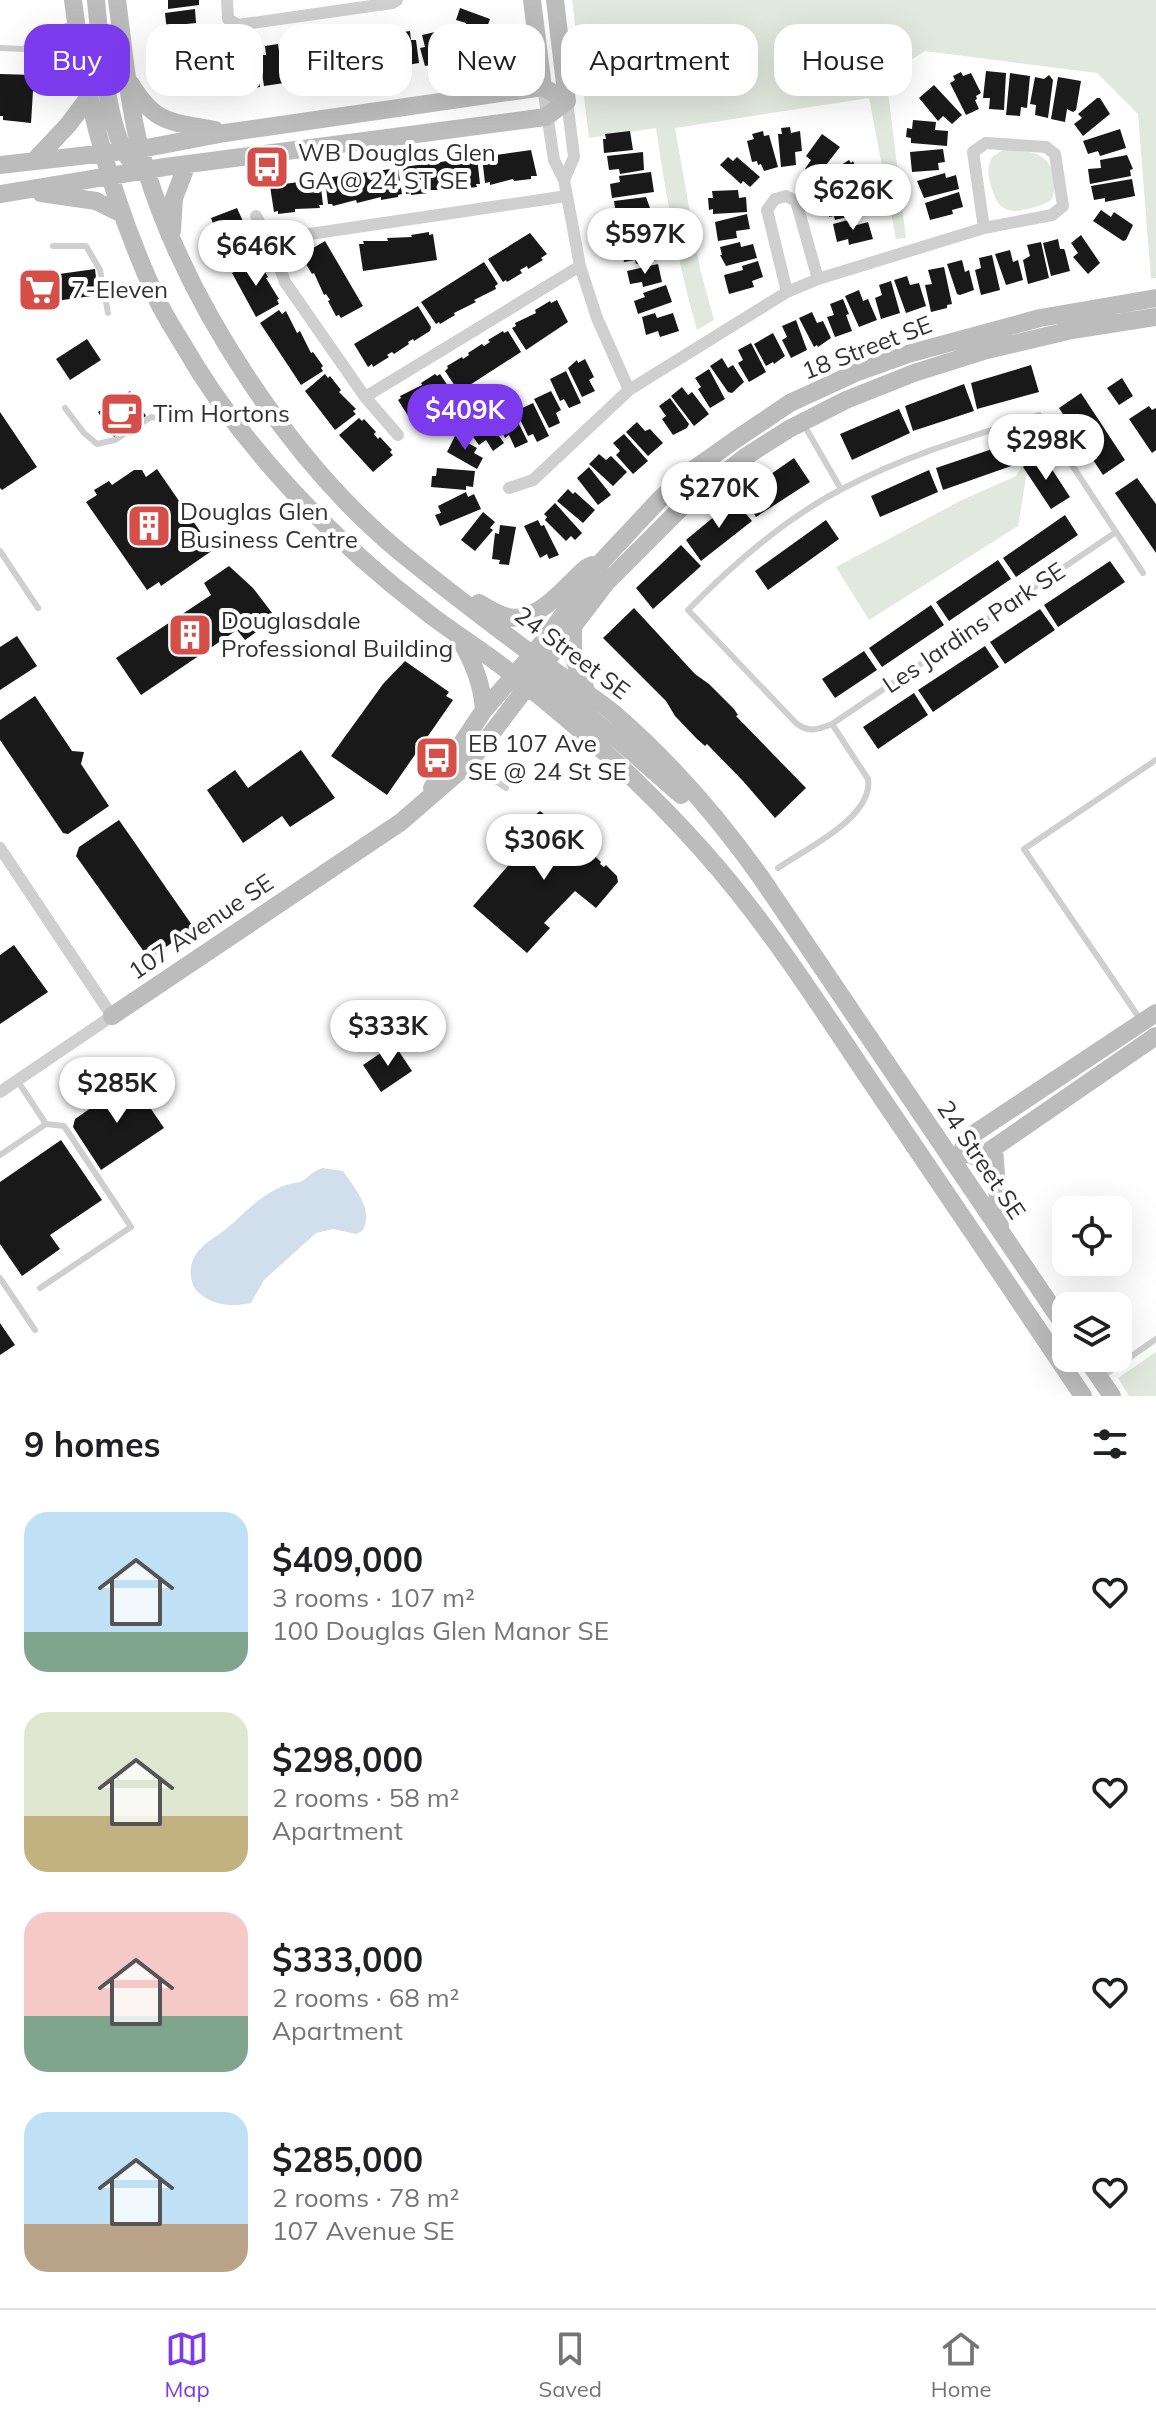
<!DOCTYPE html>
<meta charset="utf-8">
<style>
:root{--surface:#fff;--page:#f6f6f6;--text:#202124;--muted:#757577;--line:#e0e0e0;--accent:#7c3aed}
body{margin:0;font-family:Mulish,sans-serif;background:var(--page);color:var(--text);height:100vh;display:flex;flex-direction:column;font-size:30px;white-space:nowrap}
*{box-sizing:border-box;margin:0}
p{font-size:26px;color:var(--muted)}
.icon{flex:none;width:44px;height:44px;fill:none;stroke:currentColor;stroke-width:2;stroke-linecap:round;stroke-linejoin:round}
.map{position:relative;height:1396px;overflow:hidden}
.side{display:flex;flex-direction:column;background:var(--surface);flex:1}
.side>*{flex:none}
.guide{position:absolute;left:24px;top:24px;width:1108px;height:72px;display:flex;gap:16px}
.fabs{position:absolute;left:1052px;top:1196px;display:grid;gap:16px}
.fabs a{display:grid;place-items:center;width:80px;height:80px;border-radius:16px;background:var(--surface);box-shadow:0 8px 32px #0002;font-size:40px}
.price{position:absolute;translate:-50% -68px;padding:0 18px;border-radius:28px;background:#fff;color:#222;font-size:26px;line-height:52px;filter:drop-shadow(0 2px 4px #0008)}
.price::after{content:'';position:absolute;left:50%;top:48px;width:24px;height:18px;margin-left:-12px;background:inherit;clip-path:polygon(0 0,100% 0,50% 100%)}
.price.on{background:var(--accent);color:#fff}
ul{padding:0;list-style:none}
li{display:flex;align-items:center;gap:24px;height:200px;padding:0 24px}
li span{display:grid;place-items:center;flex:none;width:224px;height:160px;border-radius:24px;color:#555}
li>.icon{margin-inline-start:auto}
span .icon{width:96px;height:96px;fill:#fffc;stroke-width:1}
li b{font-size:34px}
h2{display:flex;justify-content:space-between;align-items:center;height:96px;padding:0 24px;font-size:34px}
.tag{padding:0 28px;border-radius:24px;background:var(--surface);box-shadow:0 8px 32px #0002;font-size:28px;line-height:72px}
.tag.on{background:var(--accent);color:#fff}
.tabs{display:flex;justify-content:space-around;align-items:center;height:112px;border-top:2px solid var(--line);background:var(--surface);font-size:22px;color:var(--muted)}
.tabs a{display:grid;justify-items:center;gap:4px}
.tabs .on{color:var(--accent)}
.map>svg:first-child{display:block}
</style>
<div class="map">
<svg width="1156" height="1396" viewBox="0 0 1156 1396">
<rect width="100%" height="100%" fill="#fff"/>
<path fill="#e1e8dd" d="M572 0H1156V278L1151 279 1138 114 1097 73 925 51 886 76 906 238 896 239 869 98 675 128 700 269 714 320 697 330C678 263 666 197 656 128L589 138Z
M1005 149C1026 151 1048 151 1053 174 1055 184 1056 191 1051 200 1044 205 1035 207 1027 209 1005 215 997 207 991 186 988 174 986 167 993 156Z
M1031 428 1047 448 1026 477 1018 526 869 620 836 567 962 500 1016 476 1023 465 1011 432Z
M1156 1352V1396H1129L1118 1378Z"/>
<path fill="#d1deeb" d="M323 1168 343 1171C355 1189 375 1211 362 1231L356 1234 333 1229 316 1233 264 1280 251 1303C233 1307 214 1306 199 1293 194 1288 192 1284 191 1277 188 1252 208 1242 225 1230 240 1218 251 1204 268 1194 274 1190 283 1185 290 1184 296 1182 296 1184 302 1181 310 1176 313 1171 323 1168Z"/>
<path fill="#191919" d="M168 0H199V5L168 9Z
M460 8 490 19 483 38 465 31 466 23 456 20Z
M195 9 196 23 186 24 187 30 167 32 165 13Z
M450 26 457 36 462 33 473 50 461 61 459 58 457 60 439 33Z
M393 29 396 60 378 62 375 41 382 40 380 31Z
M370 31 373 62 355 66 352 45 359 44 358 33Z
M410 31 411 40H416L419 63 401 66 396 33Z
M195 32 202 43 177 61 166 45 183 33 186 38Z
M435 32 443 62 425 66 420 48 425 47 422 35Z
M342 35 343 40H348L351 64 344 67 341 65 332 66 327 37Z
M317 39 319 52 326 51 329 70 309 71 305 40Z
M301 41 304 76 286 75 284 58 289 55 288 43Z
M278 44 284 83 264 86 260 60 263 59V55H266L265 46Z
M201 47 210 56 202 65 206 69 192 83 178 70Z
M256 56 260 87 241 90 239 72 246 71 244 58Z
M217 58 230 61 223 92 206 87 209 70 214 71Z
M986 71 1006 73 1004 110 989 109 990 98H983Z
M961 72 963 76 971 73 981 93 976 96 977 99 975 100 979 109 966 115 950 83 955 80 953 76Z
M1010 73 1030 76 1027 108 1021 107 1020 116 1006 115Z
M0 74 34 75 31 123 3 120V116H0Z
M1049 75 1053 80 1048 118 1035 115 1036 105 1030 104 1035 77 1044 79Z
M1058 77 1081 81 1076 110 1073 112 1067 109 1065 122 1051 119Z
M934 85 962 115 952 124 943 116 938 121 919 98Z
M1097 98H1100L1110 114 1083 136 1074 124 1082 118 1078 114Z
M913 120 936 122 935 130 948 131 947 146 911 143V138L906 137 907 128 912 129Z
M790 127 791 133 800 131 802 151 795 152 796 165 781 167 778 134H782L781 128Z
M1120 129 1126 148 1100 156 1098 151 1088 154 1083 141Z
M630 131 633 150 604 153 603 139H606L605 134Z
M763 131 764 136 769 135 778 167 764 171 761 164 758 165 757 161 752 162 747 141 754 139 752 134Z
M822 134 840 147 816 178 805 169 811 160 806 156Z
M943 149 945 162 938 163 939 170 912 172 910 152Z
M531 150 537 176H531V179L514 181 513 179 490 185V182L485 183 482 157Z
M643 152 644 170 620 174 619 169 609 170 607 156Z
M1127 155 1133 169 1130 170 1131 176 1090 184 1088 169 1101 168 1100 160Z
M477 157 480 184H476L477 187 459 189V186L452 187 451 190H428V193L411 195V193L406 194 403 167Z
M728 157 733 161 737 157 760 177 750 187 743 181 741 184 720 165Z
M849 160 851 163 853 161 861 178 838 193 834 186 826 192 818 180Z
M398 168 402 194 398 195V197L381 200V197L357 203 356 200 333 206 332 204H328L325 178Z
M651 172 654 192 612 198 610 184 620 182 619 176Z
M945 173 946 178 956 175 959 189 924 198 917 181Z
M320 179 323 205H319L320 208 295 209V212L278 214V211L274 212 270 186Z
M1132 179 1135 196 1105 202V198L1094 200 1091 186Z
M738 190 739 198 746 197 747 212 713 214V209L709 210 708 198H713L712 191Z
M860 191 864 207 862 210 846 213 847 217 835 220 834 216 829 217 826 204 838 201 837 197Z
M959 192 963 207 952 210 953 214 930 220 925 203Z
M646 197 650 208 648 209 649 216 629 219 628 213 616 215 614 201Z
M237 208 246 228 244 229 246 236 249 235 254 249 251 250 253 256 228 265 211 218Z
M1101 210 1111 217 1114 212 1133 225 1126 240 1123 241 1093 221Z
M747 214 750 229 736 231 737 238 718 241 715 222Z
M652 219 656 237 621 244 618 231 627 229 626 224Z
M848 220 850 227 868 222 873 239 852 244 849 245 848 239 837 242 833 224Z
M429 232V235L433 234 437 260 363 271 359 244H364L363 241H388L387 238 412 237 411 235Z
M530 233 547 254 541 258 543 260 528 269 527 266 520 270 522 273 507 282 506 280 503 282 488 259Z
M1081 235 1100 263 1088 274 1073 257 1078 253 1071 243Z
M1058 239 1060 249H1064L1065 251 1070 271 1051 276 1043 243Z
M325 241 363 306 341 318 339 315 336 316 328 301 330 300 326 294 324 295 314 273 312 274 303 259 306 258 303 254Z
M740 242 741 247 753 244 757 258 726 266 720 255H722L720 247Z
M1041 242 1049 278 1028 284 1023 260 1030 256 1027 245Z
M655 243 657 260 636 264 635 260 624 262 622 249Z
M1010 250 1013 262 1018 260 1023 280 1006 285 995 254Z
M992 255 1000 290 981 295 975 270 981 268 979 258Z
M962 260 965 272 969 270 974 290 960 295 957 294 947 264Z
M253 261 255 265 259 262 268 277 266 278 279 299 277 300 279 304 256 317 232 273Z
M758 261 763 277 752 281 754 287 729 294 724 275 743 270 742 266Z
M484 262 498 284 495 286 496 289 474 300 476 302 454 313 455 315 440 324 439 322 436 324 421 302Z
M658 264 662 282 643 287 642 282 630 284 627 271Z
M944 267 952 304 947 305V308L931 312 925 285 932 284 928 270Z
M95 269 98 295 56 301 57 305 29 310 23 274 51 270 52 275Z
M907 276 910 285 919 283 926 306 906 313 894 280Z
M891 281 900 313 881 319 875 298 882 295 879 285Z
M666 285 672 302 638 314 634 301 645 297 643 293Z
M859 290 863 301 868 299 877 320 859 327 845 296Z
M843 299 849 314 846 315 852 331 835 337 827 317 834 315 830 304Z
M557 300 568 322 526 350 512 328 516 326 515 323 536 313 535 310 550 301 551 303Z
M418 306 431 327 430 331 414 341 413 339 408 342 409 344 394 354 392 352 387 355 389 357 373 367 372 364 368 367 354 344Z
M279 310 282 314 286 311 297 333 300 331 311 353 313 352 323 366 321 368 323 371 301 385 260 323Z
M812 312 817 323 823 321 831 338 818 347 817 345 814 347 799 318Z
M655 313 657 318 673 313 679 331 660 337 658 331 646 335 642 317Z
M796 320 807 350 791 358 782 340 787 337 782 326Z
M503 331 504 333 508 331 521 352 459 392 445 371 448 368 447 366 462 357 463 359 469 355 468 353 482 344 484 346 490 342 488 340Z
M773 333 785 356 774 364 773 362 766 366 754 344Z
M87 339 101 360 70 380 56 359Z
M751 343 766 372 749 382 738 363 743 360 738 350Z
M722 358 728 368 733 365 744 382 732 393 728 392 710 366Z
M585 359 594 377 589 380 595 391 582 397 568 368 577 360 578 363Z
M1031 365 1039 392 977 409 971 383Z
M709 369 725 399 710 408 698 389 701 387 695 378Z
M566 371 581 403 569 408 564 399 560 401 550 379Z
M325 374 328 378 330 376 341 390 339 392 356 409 353 411 356 414 335 430 305 391Z
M435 374 437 376 440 374 454 395 412 422 398 400 401 398 400 396 422 385 421 383Z
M1122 378 1133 396 1119 405 1107 388Z
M964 384 974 411 913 431 905 406Z
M682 387 688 395 692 392 709 414 694 426 671 396Z
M130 391 146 416 114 437 98 412Z
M551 391 561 410 556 413 560 423 549 428 534 399Z
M1081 393 1125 460 1103 475 1059 408Z
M670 398 689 424 687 428 673 435 662 419 666 416 659 406Z
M533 403 549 436 537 442 533 434 528 436 516 411Z
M1149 406 1152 410 1156 408V450L1152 453 1129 419Z
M899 409 910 433 852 460 840 434Z
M0 412 37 467 2 490 0 488Z
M513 412 528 442 515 448 509 435 505 438 496 420 497 417Z
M483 413 504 443 493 451 486 440 479 445 465 426Z
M359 418 362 421 364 419 376 432 374 434 378 439 380 437 392 450 390 452 393 455 373 472 339 435Z
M637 422 645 431 650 429 663 443 648 456 626 432Z
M624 434 648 461 633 474 616 455 620 451 613 443Z
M455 436 477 448 474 453 483 458 477 469 447 452Z
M1007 444 1014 465 943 490 936 468Z
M599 454 606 460 611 456 627 472 613 486 589 464Z
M1042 454 1070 497 1051 509 1023 467Z
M794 458 810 482 756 517 742 494Z
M589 467 611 495 598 505 577 478Z
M437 468 475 471 473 487 466 486V490L431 487 432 476H436Z
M157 469 213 550 161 586 159 582 147 590 86 502 97 495 94 490 109 481 112 485 134 470H142L146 477Z
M929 470 938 492 880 517 871 496Z
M1137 478 1156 504V553L1115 493Z
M568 489 573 494 575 492 595 510 583 523 557 501Z
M466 492 468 497 474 494 481 509 440 526 435 515 441 513 438 506Z
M734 500 752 521 701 561 686 540Z
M555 503 582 533 575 540 571 536 566 541 545 520 547 517 544 514Z
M483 512 495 522 490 528 493 530 475 551 461 540Z
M1065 515 1078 535 1016 577 1003 558Z
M538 520 541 526 544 525 559 555 549 559 547 554 540 558 524 526Z
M826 520 839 539 768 590 755 571Z
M500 525 516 527 509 565 499 564 500 560 492 559 495 533 499 534Z
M681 545 701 566 653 609 636 588Z
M998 560 1011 579 949 621 936 602Z
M1110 561 1125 582 1058 627 1044 605Z
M229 566 253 588 276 618 245 640 237 630 141 695 116 658 211 595 204 583Z
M931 605 944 625 882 667 869 648Z
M634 608 695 674 709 684 734 709 738 715 736 716 806 788 775 818 743 781 707 744 705 746 697 739 675 716 666 701 603 638Z
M1040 609 1055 630 1005 664 990 642Z
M17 636 37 666 0 690V647Z
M985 646 999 667 933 712 918 690Z
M864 651 877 670 835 698 822 679Z
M405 661 449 692 446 696 453 700 387 795 331 756 383 684Z
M914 693 928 715 878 749 863 727Z
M35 696 72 751 84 752 81 764 109 806 68 834 63 833 0 740V720Z
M301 750 335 798 290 827 282 816 243 843 207 790 235 770 248 788Z
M540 811 559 826 564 821H573L580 831 576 838 601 862 600 864 604 867 606 865 617 876 618 882 596 908 575 891 544 923 550 928 527 953 473 906 534 836 523 825Z
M119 820 194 928 151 957 147 956 76 856 79 847Z
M14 945 48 992 0 1024V955Z
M394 1044 412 1071 381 1092 363 1065Z
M127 1083 134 1084 164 1128 101 1170 73 1127 75 1119Z
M61 1140 102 1200 50 1235 60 1249 22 1276 0 1244V1182Z
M0 1323 15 1345 0 1355Z"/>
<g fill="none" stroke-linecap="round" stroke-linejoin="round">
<path stroke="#cfcfcf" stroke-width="6" d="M0 48 23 49 74 22
M53 246H86L100 270 108 313
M65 408 84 433 97 444 115 440 151 417 158 418
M804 425 841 489
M1116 532 832 724C817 730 809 733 796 723L688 610C733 564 784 519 842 489 904 456 972 436 1039 415L1143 573
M0 551 38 608
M472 765 506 788
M778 868C805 849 874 817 868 779L832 724
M1140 1019 1024 849 1156 760
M0 1155 46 1124 17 1080
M0 1278 35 1330
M40 1288 131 1227 64 1126 46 1124
M1103 1376 1156 1339"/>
<path stroke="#cfcfcf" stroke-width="12" d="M227 0 228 19 238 25 392 3 397 0
M543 87 554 160 564 180 580 266 597 318 629 390
M564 180 574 157 567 101
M567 196 269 240 285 282 365 397 580 266
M256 216 269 240
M787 292 767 210 775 199 786 196 796 201 818 279
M365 397 398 435
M509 488 533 480 629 390 787 292 818 279 984 228 1052 215 1063 206 1055 154 1046 147 986 143 973 152 984 228
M0 848 112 1016 0 1092"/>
<path stroke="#bcbcbc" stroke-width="18" d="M73 0C85 102 113 203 156 297 163 313 173 328 182 343 241 446 330 538 424 610 449 630 477 647 503 667 575 723 644 784 704 852 769 925 821 1008 875 1088 945 1191 1014 1293 1083 1396
M96 0C100 40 106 129 130 160
M117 0C125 58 129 117 147 173 189 307 291 462 400 552 449 592 502 632 553 670 574 685 597 699 617 716 671 763 721 821 762 879L1066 1328
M532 0 543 87
M555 0 567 101
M130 83C156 125 169 121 215 130
M35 160 68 125 89 97
M0 165 141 149 225 133 543 87 567 101
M41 193 96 201 122 214
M0 194 165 167 546 117 567 101
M172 231 174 198 187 164
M479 603C488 608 498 615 508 617 539 623 565 586 586 568L592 565
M573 627V656L587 693
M461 641C474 664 482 684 484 710
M527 671 537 676 616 738 681 795
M432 788 484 710 544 641 602 561 661 498 694 469 735 440 790 403 855 373 908 354 1040 318 1156 298
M112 1016 401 822 469 763 606 583 681 508 745 457 789 429 846 400 914 373 987 350 1072 330 1156 317
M994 1148 1000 1228
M962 1152 979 1158 1156 1036
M951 1159 962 1152 966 1139 1156 1013
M1086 1358 1112 1396"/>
</g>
<defs>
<g id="bus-square" transform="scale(2.3)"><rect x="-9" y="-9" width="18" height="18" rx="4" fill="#d64e48" stroke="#fff"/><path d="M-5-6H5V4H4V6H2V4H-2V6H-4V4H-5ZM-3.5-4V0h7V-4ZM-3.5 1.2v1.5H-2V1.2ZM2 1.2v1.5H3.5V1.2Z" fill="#fff"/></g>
<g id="supermarket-square" transform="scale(2.3)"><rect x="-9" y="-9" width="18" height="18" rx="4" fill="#d64e48" stroke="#fff"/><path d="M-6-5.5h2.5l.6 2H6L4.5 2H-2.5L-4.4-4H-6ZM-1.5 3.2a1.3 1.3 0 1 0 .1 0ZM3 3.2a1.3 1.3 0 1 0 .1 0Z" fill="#fff"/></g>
<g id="cafe-square" transform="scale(2.3)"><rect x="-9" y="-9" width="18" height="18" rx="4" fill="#d64e48" stroke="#fff"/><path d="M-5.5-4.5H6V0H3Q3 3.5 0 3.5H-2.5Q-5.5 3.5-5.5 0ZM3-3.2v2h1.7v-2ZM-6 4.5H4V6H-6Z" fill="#fff"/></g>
<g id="building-square" transform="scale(2.3)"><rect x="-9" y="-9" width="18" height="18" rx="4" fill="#d64e48" stroke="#fff"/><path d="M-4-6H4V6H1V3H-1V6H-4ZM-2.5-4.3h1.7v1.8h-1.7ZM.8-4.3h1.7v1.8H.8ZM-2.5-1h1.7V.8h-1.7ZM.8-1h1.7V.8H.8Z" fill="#fff"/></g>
</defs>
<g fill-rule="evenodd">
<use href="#bus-square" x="267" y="167"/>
<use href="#supermarket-square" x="40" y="290"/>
<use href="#cafe-square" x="122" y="414"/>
<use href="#building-square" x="149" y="526"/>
<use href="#building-square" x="190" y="635"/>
<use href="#bus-square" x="437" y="758"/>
</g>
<g text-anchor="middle" stroke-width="8" stroke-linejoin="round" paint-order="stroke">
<g font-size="24" fill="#323232" stroke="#fff" text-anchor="start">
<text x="298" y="161">WB Douglas Glen<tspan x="298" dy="28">GA @ 24 ST SE</tspan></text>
<text x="71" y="298">7-Eleven</text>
<text x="153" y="422">Tim Hortons</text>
<text x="180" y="520">Douglas Glen<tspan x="180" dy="28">Business Centre</tspan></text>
<text x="221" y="629">Douglasdale<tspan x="221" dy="28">Professional Building</tspan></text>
<text x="468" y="752">EB 107 Ave<tspan x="468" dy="28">SE @ 24 St SE</tspan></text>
</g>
<g font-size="24" fill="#323232" stroke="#fff">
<text transform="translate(867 348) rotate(-21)" y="8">18 Street SE</text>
<text transform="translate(974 628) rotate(-34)" y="8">Les Jardins Park SE</text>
<text transform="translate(572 653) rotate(37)" y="8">24 Street SE</text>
<text transform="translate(201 927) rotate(-34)" y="8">107 Avenue SE</text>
<text transform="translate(981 1160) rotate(56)" y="8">24 Street SE</text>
</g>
</g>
</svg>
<div class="fabs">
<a><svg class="icon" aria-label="locate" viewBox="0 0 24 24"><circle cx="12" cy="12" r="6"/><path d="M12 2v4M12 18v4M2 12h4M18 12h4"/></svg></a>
<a><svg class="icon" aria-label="layers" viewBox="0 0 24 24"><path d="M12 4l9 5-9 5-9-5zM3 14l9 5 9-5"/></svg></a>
</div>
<b class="price" style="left:853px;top:232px">$626K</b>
<b class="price" style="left:645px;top:276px">$597K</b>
<b class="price" style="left:256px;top:288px">$646K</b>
<b class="price on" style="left:465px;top:452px">$409K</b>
<b class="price" style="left:1046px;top:482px">$298K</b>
<b class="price" style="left:719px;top:530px">$270K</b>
<b class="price" style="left:544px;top:882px">$306K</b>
<b class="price" style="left:388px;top:1068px">$333K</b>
<b class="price" style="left:117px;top:1125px">$285K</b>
<div class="guide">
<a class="tag on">Buy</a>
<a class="tag">Rent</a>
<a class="tag">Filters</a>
<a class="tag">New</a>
<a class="tag">Apartment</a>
<a class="tag">House</a>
</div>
</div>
<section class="side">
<h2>9 homes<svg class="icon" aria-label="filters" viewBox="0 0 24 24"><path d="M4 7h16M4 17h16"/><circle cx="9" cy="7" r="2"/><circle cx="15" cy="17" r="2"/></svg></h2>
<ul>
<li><span style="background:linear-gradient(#bfe0f5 75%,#7fa58c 0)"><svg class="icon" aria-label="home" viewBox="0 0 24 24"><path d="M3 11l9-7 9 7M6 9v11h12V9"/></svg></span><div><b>$409,000</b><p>3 rooms · 107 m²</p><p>100 Douglas Glen Manor SE</p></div><svg class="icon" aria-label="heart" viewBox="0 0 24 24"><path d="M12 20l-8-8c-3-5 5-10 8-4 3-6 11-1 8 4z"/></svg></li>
<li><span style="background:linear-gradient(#dfe7d0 65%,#c2b280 0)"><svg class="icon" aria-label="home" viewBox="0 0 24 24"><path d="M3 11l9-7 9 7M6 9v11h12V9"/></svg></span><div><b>$298,000</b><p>2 rooms · 58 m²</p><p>Apartment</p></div><svg class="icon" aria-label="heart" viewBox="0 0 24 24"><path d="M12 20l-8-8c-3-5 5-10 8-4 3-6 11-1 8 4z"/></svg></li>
<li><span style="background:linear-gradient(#f6c9c9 65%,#7fa58c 0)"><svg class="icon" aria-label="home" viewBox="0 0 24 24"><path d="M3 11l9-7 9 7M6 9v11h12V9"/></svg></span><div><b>$333,000</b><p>2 rooms · 68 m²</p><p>Apartment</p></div><svg class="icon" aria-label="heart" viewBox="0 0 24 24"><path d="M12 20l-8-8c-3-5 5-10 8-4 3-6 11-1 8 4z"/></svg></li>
<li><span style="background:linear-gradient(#bfe0f5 70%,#b9a48a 0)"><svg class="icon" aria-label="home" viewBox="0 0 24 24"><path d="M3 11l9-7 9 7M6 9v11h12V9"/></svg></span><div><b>$285,000</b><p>2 rooms · 78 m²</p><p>107 Avenue SE</p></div><svg class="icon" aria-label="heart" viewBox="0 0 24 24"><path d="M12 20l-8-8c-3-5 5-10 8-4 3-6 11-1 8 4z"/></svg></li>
</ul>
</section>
<nav class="tabs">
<a class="on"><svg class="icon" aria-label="map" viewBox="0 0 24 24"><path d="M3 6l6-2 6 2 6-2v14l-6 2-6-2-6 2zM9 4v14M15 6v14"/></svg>Map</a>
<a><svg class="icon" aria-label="saved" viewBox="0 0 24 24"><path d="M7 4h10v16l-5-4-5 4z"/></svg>Saved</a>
<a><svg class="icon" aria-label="home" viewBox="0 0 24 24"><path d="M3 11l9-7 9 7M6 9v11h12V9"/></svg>Home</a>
</nav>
